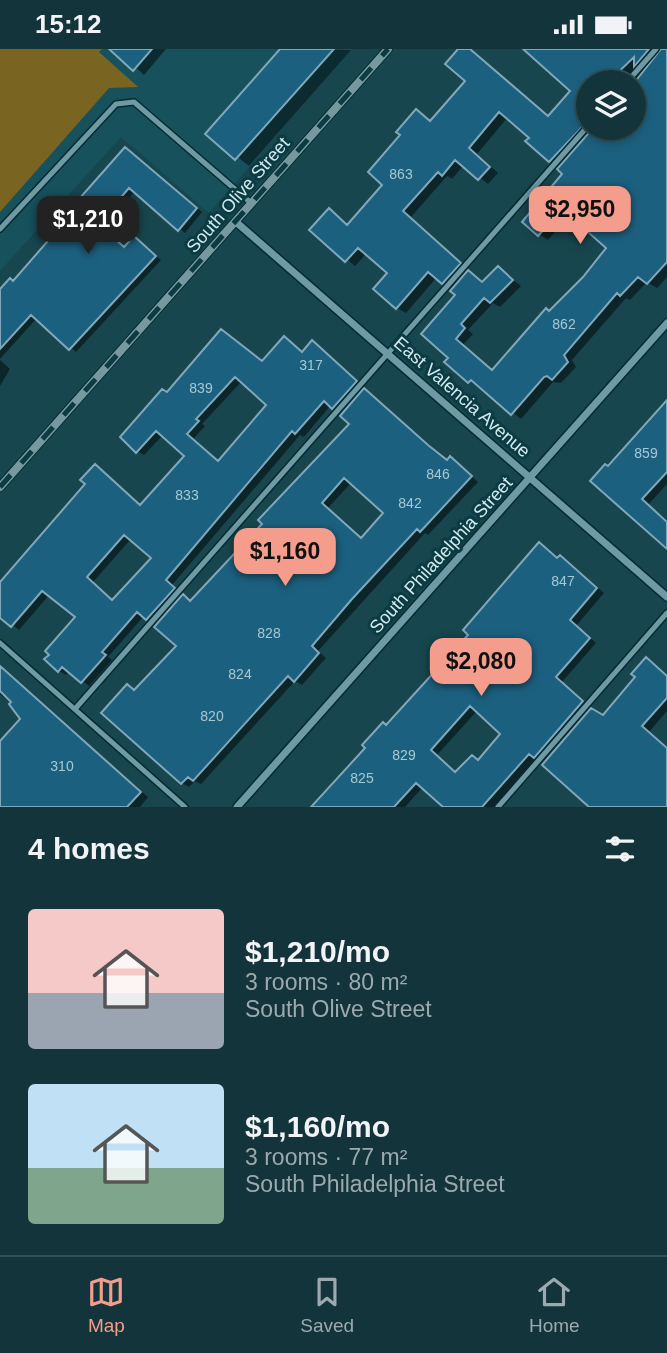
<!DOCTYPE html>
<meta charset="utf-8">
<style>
:root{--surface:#12343a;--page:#1f3f45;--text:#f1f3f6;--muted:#9caaaf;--line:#314f54;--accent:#f49d8c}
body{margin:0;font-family:Arial,sans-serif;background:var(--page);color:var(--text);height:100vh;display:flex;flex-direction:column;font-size:26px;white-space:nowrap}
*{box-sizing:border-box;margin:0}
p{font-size:23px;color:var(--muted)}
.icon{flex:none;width:38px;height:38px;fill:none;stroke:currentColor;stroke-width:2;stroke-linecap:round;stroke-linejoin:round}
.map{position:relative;height:758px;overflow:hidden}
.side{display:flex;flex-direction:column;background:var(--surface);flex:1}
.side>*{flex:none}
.tools{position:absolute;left:576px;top:21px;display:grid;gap:14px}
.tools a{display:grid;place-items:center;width:70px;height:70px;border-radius:50%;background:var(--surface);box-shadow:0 4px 10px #0003,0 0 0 2px var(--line);font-size:35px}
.price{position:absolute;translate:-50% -60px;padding:0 16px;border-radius:14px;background:var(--accent);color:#111;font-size:23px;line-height:46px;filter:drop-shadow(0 2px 4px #0008)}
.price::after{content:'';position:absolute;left:50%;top:42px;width:21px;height:16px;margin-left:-10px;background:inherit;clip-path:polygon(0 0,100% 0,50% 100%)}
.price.active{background:#222;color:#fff}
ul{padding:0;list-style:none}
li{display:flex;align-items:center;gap:21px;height:175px;padding:0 28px}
li span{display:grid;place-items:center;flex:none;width:196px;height:140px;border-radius:7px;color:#555}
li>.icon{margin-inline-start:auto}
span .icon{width:84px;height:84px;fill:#fffc;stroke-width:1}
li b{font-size:30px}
h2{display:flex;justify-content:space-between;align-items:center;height:84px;padding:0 28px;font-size:30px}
.status{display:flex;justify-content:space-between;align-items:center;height:49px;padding:0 35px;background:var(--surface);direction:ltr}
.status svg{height:19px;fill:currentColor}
.tabs{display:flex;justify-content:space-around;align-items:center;height:98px;border-top:2px solid var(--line);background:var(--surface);font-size:19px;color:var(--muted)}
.tabs a{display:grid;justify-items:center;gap:4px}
.tabs .active{color:var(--accent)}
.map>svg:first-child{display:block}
</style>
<div class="status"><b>15:12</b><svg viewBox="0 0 49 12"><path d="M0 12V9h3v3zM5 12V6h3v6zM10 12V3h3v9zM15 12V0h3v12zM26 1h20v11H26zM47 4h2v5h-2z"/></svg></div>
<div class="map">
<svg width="667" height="758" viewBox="0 0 667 758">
<rect width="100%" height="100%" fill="#18464e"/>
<path fill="#17515c" d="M0 0H352L209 164 121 88 0 222Z"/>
<path fill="#796521" d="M0 0H102L99 3 138 38 109 39 0 163Z"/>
<path fill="#0007" fill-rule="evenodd" d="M114 0H166L144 26Z
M288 0 351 1 249 117 208 85Z
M460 0 472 1 549 68 573 42 526 0H667V228L657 239 647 233 630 251 626 249 572 311 576 318 561 334 553 333 521 370 479 336 469 332 451 308 457 246 454 240 437 228 406 264 397 259 389 224 367 204 355 217 312 181 329 162 349 177 385 136 402 86 417 62 432 73 467 32ZM588 33H634V79H588ZM508 68 531 89 528 92 561 118 565 125 539 185 548 191 570 166 608 199 585 229 493 322 463 296 473 285 468 281 493 254 500 258 521 237 498 219 484 234 467 222 468 220 411 168 447 127 452 130 464 116 488 135 498 124 477 105Z
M132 104 202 163 185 184 135 142 103 179 125 199 140 193 161 211 76 303 37 269 0 310V243L14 233Z
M284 289 303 304 312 294 320 298 363 337 341 362 331 356 304 388 300 386 172 536 181 544 154 574 144 567 108 608 112 611 89 637 69 622 66 626 59 622 78 568 50 545 19 581 0 566V536L87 435 95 417 142 457 186 406 163 386 144 406 137 402 168 345 263 313ZM242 332 268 355 219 413 193 390 205 377 202 375ZM131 490 154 509 114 552 93 533Z
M0 311 10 320 0 337Z
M365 341 448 412 457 414 478 433 428 486 425 484 318 602 326 609 302 636 295 632 201 735 195 732 189 738 182 734 128 637 136 642 178 597 183 548 191 552 265 475 352 375ZM352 433 386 464 362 490 328 459Z
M667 355V435L648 456 667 472V499L592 432Z
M539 495 559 510 568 513 604 544 576 577 596 594 562 633 590 657 542 712 537 709 496 758H446L423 738 405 758H319L471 586ZM477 662 503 685 480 712 457 724 437 706Z
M647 611 667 626V662L649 683 667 698V758L603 668 638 628Z
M5 624 148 748 140 758H0V694L22 670 20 662 0 645V630Z"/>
<path fill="#1c607f" stroke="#81a7bb" stroke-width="2" fill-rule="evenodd" d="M109 0H152L133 22Z
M280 0H334L235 111 205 85Z
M458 0H470L548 67 570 42 523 0H649L634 18V8L608 33H588V72L549 113 525 92 529 89 499 63 469 99 490 118 478 131 455 111 442 127 438 123 403 162 461 214 442 235 428 223 396 260 373 240 387 224 358 199 345 213 309 181 329 159 347 176 382 136 368 123 400 86 396 83 416 60 430 72 465 32 445 15Z
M661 0H667V213L647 235 638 228 620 247 617 244 564 306 568 313 552 331 547 327 544 328 511 366 471 331 468 334 444 313 448 309 421 285 455 246 450 242 468 221 482 233 498 217 513 231 490 254 484 249 461 275 465 279 456 290 492 321 546 259 549 262 583 228 606 199 562 160 538 187 522 173 562 125 557 120 593 79H634V34Z
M125 98 197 159 178 182 129 139 98 175 124 198 134 187 156 207 69 301 31 266 0 300V240L10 229 13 232 67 170 64 167Z
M221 280 262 312 284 287 302 303 312 291 357 332 332 360 324 352 295 385 292 382 166 531 175 539 146 571 137 563 102 603 106 606 81 634 62 618 58 623 44 610 49 606 45 602 75 568 42 542 11 578 0 569V533L85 435 80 431 95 415 140 456 184 407 156 382 136 404 120 388 162 340 167 343ZM235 328 266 356 218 412 187 385 199 372 196 370ZM124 486 151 509 112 551 87 528Z
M364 339 428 396 447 411 450 407 472 427 420 483 417 480 352 550 312 597 319 604 294 633 288 627 193 732 188 728 181 735 101 664 127 635 134 641 176 597 154 578 183 545 190 552 262 475 258 471 349 375 340 367ZM344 429 383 464 361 489 322 454Z
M667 351V423L642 450 667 473V500L590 432 605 415 608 417Z
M539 493 557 509 560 506 597 539 570 571 590 589 556 628 583 652 534 709 529 705 482 758H443L416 734 394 758H311L365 699 362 696 383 673 386 676 468 586 463 581ZM470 657 500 685 478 711 472 706 455 723 431 701Z
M646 608 667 627V649L642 677 667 699V758H589L542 716 591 659 603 666 635 628 631 625Z
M0 617 141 743 127 758H0V692L20 670 9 655 11 653 0 642Z"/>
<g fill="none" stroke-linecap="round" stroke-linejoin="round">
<g stroke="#072a31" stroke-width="8">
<path id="lane" d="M627 33 656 0
M0 180 116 55 134 53 251 154
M0 594 185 758
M75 660 588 77
M498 758 667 564"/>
</g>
<g stroke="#072a31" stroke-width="10">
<path id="street" d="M236 173 667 548
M0 438 388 0
M237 758 667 274"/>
</g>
<use href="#lane" stroke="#6d9aa4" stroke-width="5"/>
<use href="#street" stroke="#6d9aa4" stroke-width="7"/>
<g stroke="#76989f" stroke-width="8">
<path id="rail" d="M0 438 388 0"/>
</g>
<use href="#rail" stroke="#0b3b43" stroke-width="5" stroke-dasharray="16" stroke-linecap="butt"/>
</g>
<g text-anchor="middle" stroke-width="6" stroke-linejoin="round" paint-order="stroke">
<g font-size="14" fill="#a5c8d3">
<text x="401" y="130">863</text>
<text x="564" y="280">862</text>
<text x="311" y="321">317</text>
<text x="201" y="344">839</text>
<text x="646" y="409">859</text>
<text x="438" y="430">846</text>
<text x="187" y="451">833</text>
<text x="410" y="459">842</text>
<text x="563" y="537">847</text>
<text x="269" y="589">828</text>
<text x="240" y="630">824</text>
<text x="212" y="672">820</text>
<text x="404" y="711">829</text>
<text x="62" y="722">310</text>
<text x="362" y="734">825</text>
</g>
<g font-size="18" fill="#d3eaef" stroke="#0b3b43">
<text transform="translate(238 146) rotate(-49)" y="6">South Olive Street</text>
<text transform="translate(462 348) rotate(41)" y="6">East Valencia Avenue</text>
<text transform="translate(441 506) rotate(-48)" y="6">South Philadelphia Street</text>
</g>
</g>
</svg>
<div class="tools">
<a><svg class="icon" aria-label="layers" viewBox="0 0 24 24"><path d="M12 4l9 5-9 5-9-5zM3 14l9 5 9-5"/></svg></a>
</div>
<b class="price" style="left:580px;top:197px">$2,950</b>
<b class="price active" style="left:88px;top:207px">$1,210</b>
<b class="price" style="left:285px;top:539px">$1,160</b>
<b class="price" style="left:481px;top:649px">$2,080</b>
</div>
<section class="side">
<h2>4 homes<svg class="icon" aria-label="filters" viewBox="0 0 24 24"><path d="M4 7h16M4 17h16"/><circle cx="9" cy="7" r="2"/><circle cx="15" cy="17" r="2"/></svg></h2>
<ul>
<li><span style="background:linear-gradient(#f6c9c9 60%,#9aa5b1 0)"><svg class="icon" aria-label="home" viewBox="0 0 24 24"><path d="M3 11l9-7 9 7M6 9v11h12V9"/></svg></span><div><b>$1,210/mo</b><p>3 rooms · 80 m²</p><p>South Olive Street</p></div></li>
<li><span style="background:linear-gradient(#bfe0f5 60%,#7fa58c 0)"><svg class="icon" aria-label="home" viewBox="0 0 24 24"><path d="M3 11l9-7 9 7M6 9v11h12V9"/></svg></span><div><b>$1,160/mo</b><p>3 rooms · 77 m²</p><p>South Philadelphia Street</p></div></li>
</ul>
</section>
<nav class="tabs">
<a class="active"><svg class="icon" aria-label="map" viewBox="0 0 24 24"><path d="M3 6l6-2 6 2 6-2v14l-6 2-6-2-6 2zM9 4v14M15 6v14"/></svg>Map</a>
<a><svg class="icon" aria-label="saved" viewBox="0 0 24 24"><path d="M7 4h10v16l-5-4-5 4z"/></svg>Saved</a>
<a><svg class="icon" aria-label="home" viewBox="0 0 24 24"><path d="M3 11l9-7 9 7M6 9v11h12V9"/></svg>Home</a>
</nav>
